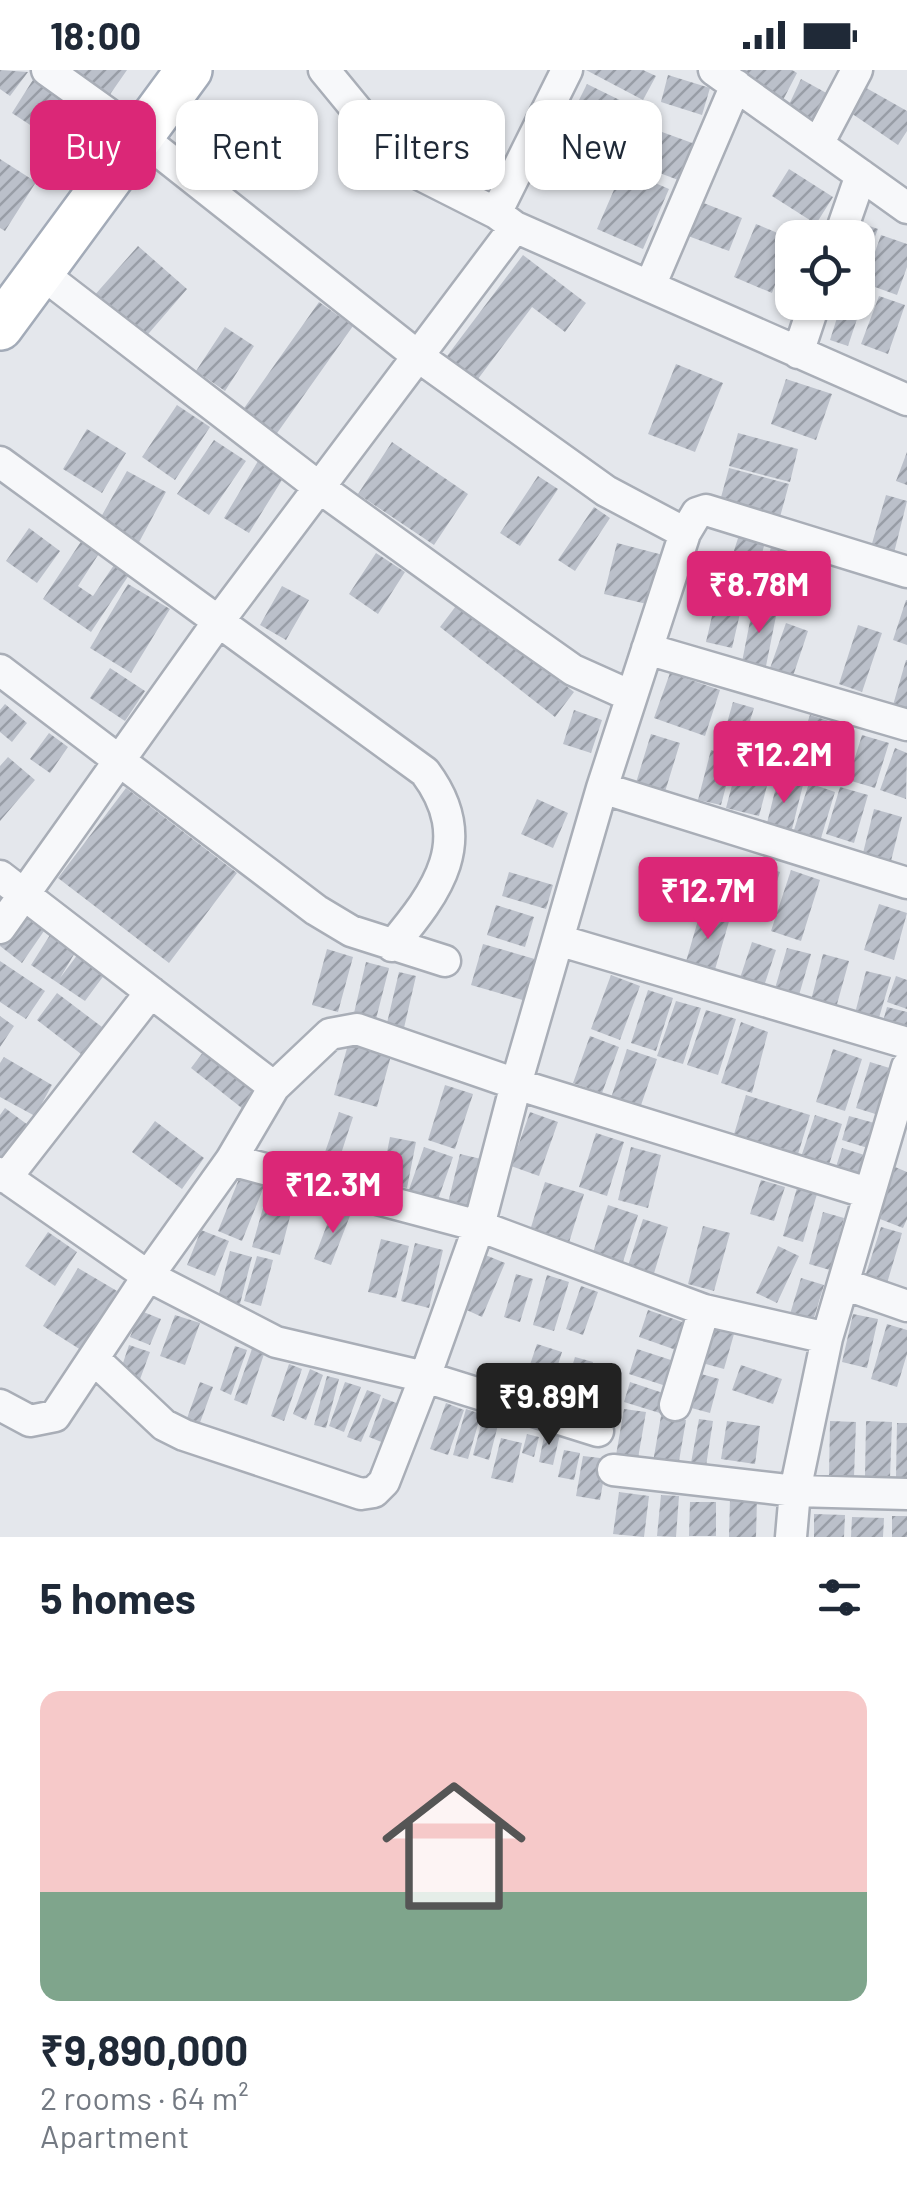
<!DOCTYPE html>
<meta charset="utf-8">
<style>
:root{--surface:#fff;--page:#f6f6f7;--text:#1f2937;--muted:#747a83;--line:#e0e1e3;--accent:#db2777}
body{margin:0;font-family:Barlow,sans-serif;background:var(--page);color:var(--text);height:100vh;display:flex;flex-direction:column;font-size:38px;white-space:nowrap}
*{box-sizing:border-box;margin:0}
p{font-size:32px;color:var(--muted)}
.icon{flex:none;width:55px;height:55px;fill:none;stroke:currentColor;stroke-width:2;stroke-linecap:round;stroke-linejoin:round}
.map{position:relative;height:1467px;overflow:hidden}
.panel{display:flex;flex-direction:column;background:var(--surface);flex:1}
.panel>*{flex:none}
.guide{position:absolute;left:30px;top:30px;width:848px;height:90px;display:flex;gap:20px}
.buttons{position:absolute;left:775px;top:150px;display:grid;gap:20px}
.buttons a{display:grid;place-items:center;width:100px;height:100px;border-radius:20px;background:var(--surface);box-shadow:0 2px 8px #0004;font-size:50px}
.price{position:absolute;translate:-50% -85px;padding:0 22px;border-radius:10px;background:var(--accent);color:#fff;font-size:32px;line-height:65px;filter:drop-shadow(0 2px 5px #0008)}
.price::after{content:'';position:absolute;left:50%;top:60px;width:30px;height:22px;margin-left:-15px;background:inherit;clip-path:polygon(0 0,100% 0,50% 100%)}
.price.selected{background:#222;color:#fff}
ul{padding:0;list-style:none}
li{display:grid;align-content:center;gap:20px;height:530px;padding:0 40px}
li+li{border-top:2px solid var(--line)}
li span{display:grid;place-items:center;height:310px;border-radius:20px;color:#555}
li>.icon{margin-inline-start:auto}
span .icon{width:180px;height:180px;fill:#fffc;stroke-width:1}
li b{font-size:42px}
h2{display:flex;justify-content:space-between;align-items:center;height:120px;padding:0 40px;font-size:42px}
.tag{padding:0 35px;border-radius:20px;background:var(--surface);box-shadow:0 2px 8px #0004;font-size:35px;line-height:90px}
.tag.selected{background:var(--accent);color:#fff}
.status{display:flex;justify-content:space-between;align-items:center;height:70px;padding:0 50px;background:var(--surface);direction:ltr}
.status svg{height:28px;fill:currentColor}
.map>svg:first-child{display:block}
</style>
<div class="status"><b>18:00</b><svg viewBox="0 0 49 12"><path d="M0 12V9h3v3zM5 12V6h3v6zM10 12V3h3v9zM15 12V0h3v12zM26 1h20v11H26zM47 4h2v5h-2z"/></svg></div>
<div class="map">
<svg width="907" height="1467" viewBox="0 0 907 1467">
<defs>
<pattern id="building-hatch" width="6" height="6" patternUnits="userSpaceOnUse" patternTransform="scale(2.5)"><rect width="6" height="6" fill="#bbc0ca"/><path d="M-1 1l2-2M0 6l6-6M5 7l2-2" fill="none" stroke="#989da6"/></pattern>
</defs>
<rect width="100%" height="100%" fill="#e4e7ec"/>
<path fill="url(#building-hatch)" d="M0 0 28 2 10 26 0 19Z
M58 0H127L104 33Z
M586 0H643L656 6 643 30Z
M742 0H792L797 3 783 30 739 6Z
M36 5 86 37 62 76 12 43Z
M668 5 710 18 702 45 661 32Z
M801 9 830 25 815 57 786 41Z
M587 14 640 40 629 62 576 36Z
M861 15 907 41V61L898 75 848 41Z
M651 58 695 74 681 111 638 95Z
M0 89 36 112 5 161 0 158Z
M623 99 669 119 643 179 597 159Z
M789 99 833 127 816 154 772 126Z
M701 132 742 148 729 181 688 166Z
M852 150 878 159 860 205 858 204V168H846Z
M756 154 792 169 772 223 734 207Z
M881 165 907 174V197L897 225 864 213Z
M138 176 187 219 143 270 93 227Z
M523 185 586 233 565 262 532 237 475 313 444 290Z
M792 202V232H802L798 240 779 232Z
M858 212 868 216 848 276 830 270 842 232H858Z
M879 226 905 235 888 284 861 274Z
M319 232 353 256 275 366 242 341Z
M225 257 254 276 225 321 196 301Z
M676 294 723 313 695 382 648 364Z
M786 309 832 324 816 370 771 354Z
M177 335 210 357 175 410 142 387Z
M87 359 126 383 102 423 63 399Z
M738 363 798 379 790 412 729 396Z
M214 370 246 391 209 445 177 424Z
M392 372 468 424 434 475 358 424Z
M907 382V415L896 411Z
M261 386 287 402 249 463 224 448Z
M729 398 789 414 780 447 720 431Z
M127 401 166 422 137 476 97 454Z
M538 406 558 419 520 476 500 463Z
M886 425 907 431 894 483 871 477Z
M594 437 610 448 575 501 558 490Z
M29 458 60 481 37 513 6 491Z
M739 465 765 473 749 523 723 515Z
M82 470 100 482 78 516 93 526 114 495 129 505 91 562 43 529Z
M617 473 663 485 651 535 604 524Z
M771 477 793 482 782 524 760 519Z
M376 483 405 502 378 544 349 524Z
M801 486 828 492 816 544 789 538Z
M128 514 170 539 131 603 90 578Z
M282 516 309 530 286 570 260 555Z
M906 530H907V575L893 570Z
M754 531 778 536 765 601 741 597Z
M459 532 574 622 555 647 440 557Z
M715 533 741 539 732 578 706 572Z
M786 553 808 561 792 609 769 601Z
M858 555 882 563 862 622 839 614Z
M906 590H907V647L891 642Z
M110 598 145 621 125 651 90 628Z
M670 603 720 620 705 666 654 648Z
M733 632 754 638 741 680 721 674Z
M5 634 27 653 12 672 0 662V640Z
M574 640 602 650 591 683 563 674Z
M810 645 829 651 810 708 791 702Z
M49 663 68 677 50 703 30 689Z
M651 664 680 673 664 725 635 716Z
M862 665 889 673 875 718 848 710Z
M895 678 907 683 906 729 880 720Z
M711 680 734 686 721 735 698 730Z
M740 685 773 693 759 746 726 738Z
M8 687 35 710 0 751V696Z
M779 705 804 711 790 767 765 761Z
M809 713 835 722 821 768 794 760Z
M840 717 868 725 854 773 826 764Z
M126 718 237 803 169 893 58 808Z
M537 729 568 743 553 778 521 764Z
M874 739 902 747 889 799 861 791Z
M751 792 780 802 764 851 735 841Z
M791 800 820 810 801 871 771 861Z
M509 802 553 815 546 839 502 826Z
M879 834 907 843 894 890 864 880Z
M496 835 534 847 525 877 487 865Z
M701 840 730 848 714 903 685 895Z
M22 845 44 861 22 893 0 876Z
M50 865 76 881 60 908 78 884 105 904 85 931 31 895Z
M752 872 776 880 764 916 740 908Z
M483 874 538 890 526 931 471 915Z
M787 878 811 884 797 932 773 925Z
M327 879 353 887 338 942 312 935Z
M823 884 849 891 834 945 809 938Z
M0 891 45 921 26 949 0 932Z
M366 892 389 898 376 949 354 943Z
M866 901 891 907 876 958 853 951Z
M399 902 416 906 404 958 387 953Z
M611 905 640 916 620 970 591 959Z
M896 906 907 910V939L887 932Z
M648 920 673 928 656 981 631 973Z
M57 923 102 957 81 984 37 950Z
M676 931 701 938 683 994 657 986Z
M887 937 907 942V970L880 962Z
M706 940 736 949 718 1005 687 995Z
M0 946 14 956 0 977Z
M741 952 768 962 752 1023 721 1013Z
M590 966 619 977 602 1023 573 1013Z
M349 971 392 982 377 1037 334 1025Z
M627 979 657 989 639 1041 610 1031Z
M833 979 862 989 845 1041 816 1032Z
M204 981 256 1022 243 1039 191 998Z
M4 987 52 1015 35 1046 0 1027V993Z
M870 992 896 1000 882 1046 856 1038Z
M445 1015 473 1024 455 1079 428 1070Z
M746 1025 810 1045 795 1094 731 1074Z
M5 1038 28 1055 0 1094V1045Z
M339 1042 353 1047 339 1090 324 1085Z
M530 1042 558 1052 539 1106 511 1096Z
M815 1045 842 1054 827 1101 799 1093Z
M849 1046 878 1054 871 1079 842 1070Z
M155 1051 204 1088 182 1119 132 1082Z
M596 1063 624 1072 607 1126 579 1117Z
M390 1067 416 1072 407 1118 381 1113Z
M424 1077 453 1087 435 1138 406 1128Z
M631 1077 661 1085 648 1138 618 1130Z
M842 1078 871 1087 864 1112 834 1103Z
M460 1084 481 1089 469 1138 448 1133Z
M895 1097 907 1102V1149L903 1158 875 1147Z
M241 1104 265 1114 242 1171 218 1161Z
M761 1110 785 1117 774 1151 750 1144Z
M545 1112 584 1124 567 1179 528 1167Z
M797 1118 817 1124 803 1172 783 1166Z
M266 1127 293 1135 280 1185 252 1177Z
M608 1135 638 1145 621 1198 591 1189Z
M334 1136 351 1143 331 1195 314 1189Z
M823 1142 844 1148 830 1200 809 1194Z
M643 1149 668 1157 652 1210 626 1202Z
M703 1156 730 1163 714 1221 688 1214Z
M881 1157 902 1163 885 1220 863 1213Z
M201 1160 229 1171 215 1206 187 1195Z
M48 1162 77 1182 55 1216 25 1196Z
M381 1169 409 1176 396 1228 368 1222Z
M415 1173 443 1180 429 1238 401 1231Z
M778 1176 799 1186 777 1233 756 1223Z
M230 1181 252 1187 240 1234 218 1228Z
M483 1184 505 1193 482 1247 460 1237Z
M257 1186 273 1190 261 1236 244 1231Z
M78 1198 117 1221 81 1280 43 1256Z
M516 1204 533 1209 520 1252 504 1247Z
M547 1205 569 1212 554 1261 533 1255Z
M801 1208 824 1215 813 1251 790 1244Z
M581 1216 598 1222 583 1265 566 1259Z
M648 1240 688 1254 679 1281 639 1267Z
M141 1241 161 1249 150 1275 130 1267Z
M853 1244 878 1249 867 1298 842 1292Z
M175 1245 200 1253 185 1295 160 1286Z
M887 1254 907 1260V1284L897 1317 871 1309Z
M705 1255 734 1264 724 1299 695 1291Z
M537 1274 562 1282 544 1339 518 1330Z
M129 1275 150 1282 139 1312 119 1305Z
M235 1276 247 1280 231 1325 220 1320Z
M252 1279 264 1284 247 1335 234 1330Z
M637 1279 674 1291 666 1316 629 1304Z
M575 1287 593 1292 578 1342 560 1336Z
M289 1294 302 1299 284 1351 271 1346Z
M741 1295 782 1309 773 1334 732 1320Z
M310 1299 323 1305 306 1350 293 1344Z
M694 1302 719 1309 710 1343 684 1336Z
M327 1306 339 1309 326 1358 314 1355Z
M200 1312 213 1317 198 1358 185 1354Z
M345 1312 361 1317 344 1362 329 1356Z
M630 1312 669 1325 663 1344 624 1332Z
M367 1320 381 1325 361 1372 347 1367Z
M383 1328 399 1334 384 1373 369 1367Z
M446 1333 464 1340 448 1385 430 1379Z
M466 1339 481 1344 468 1389 453 1385Z
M624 1339 646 1342 637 1394 615 1391Z
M661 1346 686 1350 678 1397 653 1392Z
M483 1347 499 1351 489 1390 473 1385Z
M699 1349 713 1351 706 1396 691 1393Z
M727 1351 760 1356 755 1394 721 1389Z
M830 1351 856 1352 854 1407H829Z
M866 1351 892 1352 890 1408 865 1407Z
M897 1353H907V1408H896Z
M545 1361 560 1364 553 1395 539 1392Z
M527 1364 539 1367 534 1387 522 1383Z
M501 1368 522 1373 513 1413 491 1408Z
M564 1380 580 1383 574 1410 558 1407Z
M583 1386 600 1388 597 1406 604 1407 600 1430 576 1426Z
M619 1422 649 1426 644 1467 613 1464Z
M661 1425 679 1426 676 1467 657 1466Z
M730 1428 757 1429 756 1467H729Z
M690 1432H716V1466H689Z
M814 1444 845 1445 844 1467H814Z
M892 1446H907V1467H892Z
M852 1447 884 1448 883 1467H851Z"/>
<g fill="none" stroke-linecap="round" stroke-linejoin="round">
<g stroke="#a9aeb7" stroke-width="35">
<path id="minor" d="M47 0 142 68 419 287 606 421 685 463
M324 0 403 96 496 143 515 157 907 330
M714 0 907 138
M818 74 857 0
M496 143 567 0
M839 168 861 105
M40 202 320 418 522 564 573 600 631 626
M650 216 736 15
M798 283 815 232
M0 392 425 702C476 770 438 821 392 876
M647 579 907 655
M0 600 316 840 351 861 445 891
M602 718 907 813
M0 806 274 1017 330 964 357 959 516 1014 868 1123
M0 858 218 552 515 157
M558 870 907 973
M231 1090 479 1156 704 1240 827 1268
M0 1103 148 1206 231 1090 274 1017
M6 1108 151 922
M844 1214 907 1236
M0 1335 30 1351 55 1346 148 1206 276 1272 425 1307 384 1412 374 1422 361 1424 184 1365 164 1355 95 1290
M675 1335 704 1240
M598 1361 425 1307 479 1156 516 1014 602 718 685 463 697 443 706 440 907 502
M613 1400 795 1421 907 1424
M791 1467 795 1421 827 1268 907 997"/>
</g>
<g stroke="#a3abb8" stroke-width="50">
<path id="primary" d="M0 257 189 0"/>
</g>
<use href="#minor" stroke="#f7f8fa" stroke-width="30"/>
<use href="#primary" stroke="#fff" stroke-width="45"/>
</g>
</svg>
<div class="buttons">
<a><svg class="icon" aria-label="locate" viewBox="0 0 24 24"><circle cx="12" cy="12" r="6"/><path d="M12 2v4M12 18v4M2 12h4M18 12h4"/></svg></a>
</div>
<b class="price" style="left:759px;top:566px">₹8.78M</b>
<b class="price" style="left:784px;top:736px">₹12.2M</b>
<b class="price" style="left:708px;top:872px">₹12.7M</b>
<b class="price" style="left:333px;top:1166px">₹12.3M</b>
<b class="price selected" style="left:549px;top:1378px">₹9.89M</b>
<div class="guide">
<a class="tag selected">Buy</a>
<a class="tag">Rent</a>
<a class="tag">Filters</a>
<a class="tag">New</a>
</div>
</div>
<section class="panel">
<h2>5 homes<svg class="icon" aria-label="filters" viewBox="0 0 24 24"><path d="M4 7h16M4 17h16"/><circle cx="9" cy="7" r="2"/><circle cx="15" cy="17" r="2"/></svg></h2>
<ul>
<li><span style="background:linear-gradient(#f6c9c9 65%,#7fa58c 0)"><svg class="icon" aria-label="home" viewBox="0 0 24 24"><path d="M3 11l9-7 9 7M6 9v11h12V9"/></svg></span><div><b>₹9,890,000</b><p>2 rooms · 64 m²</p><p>Apartment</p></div></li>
</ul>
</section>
